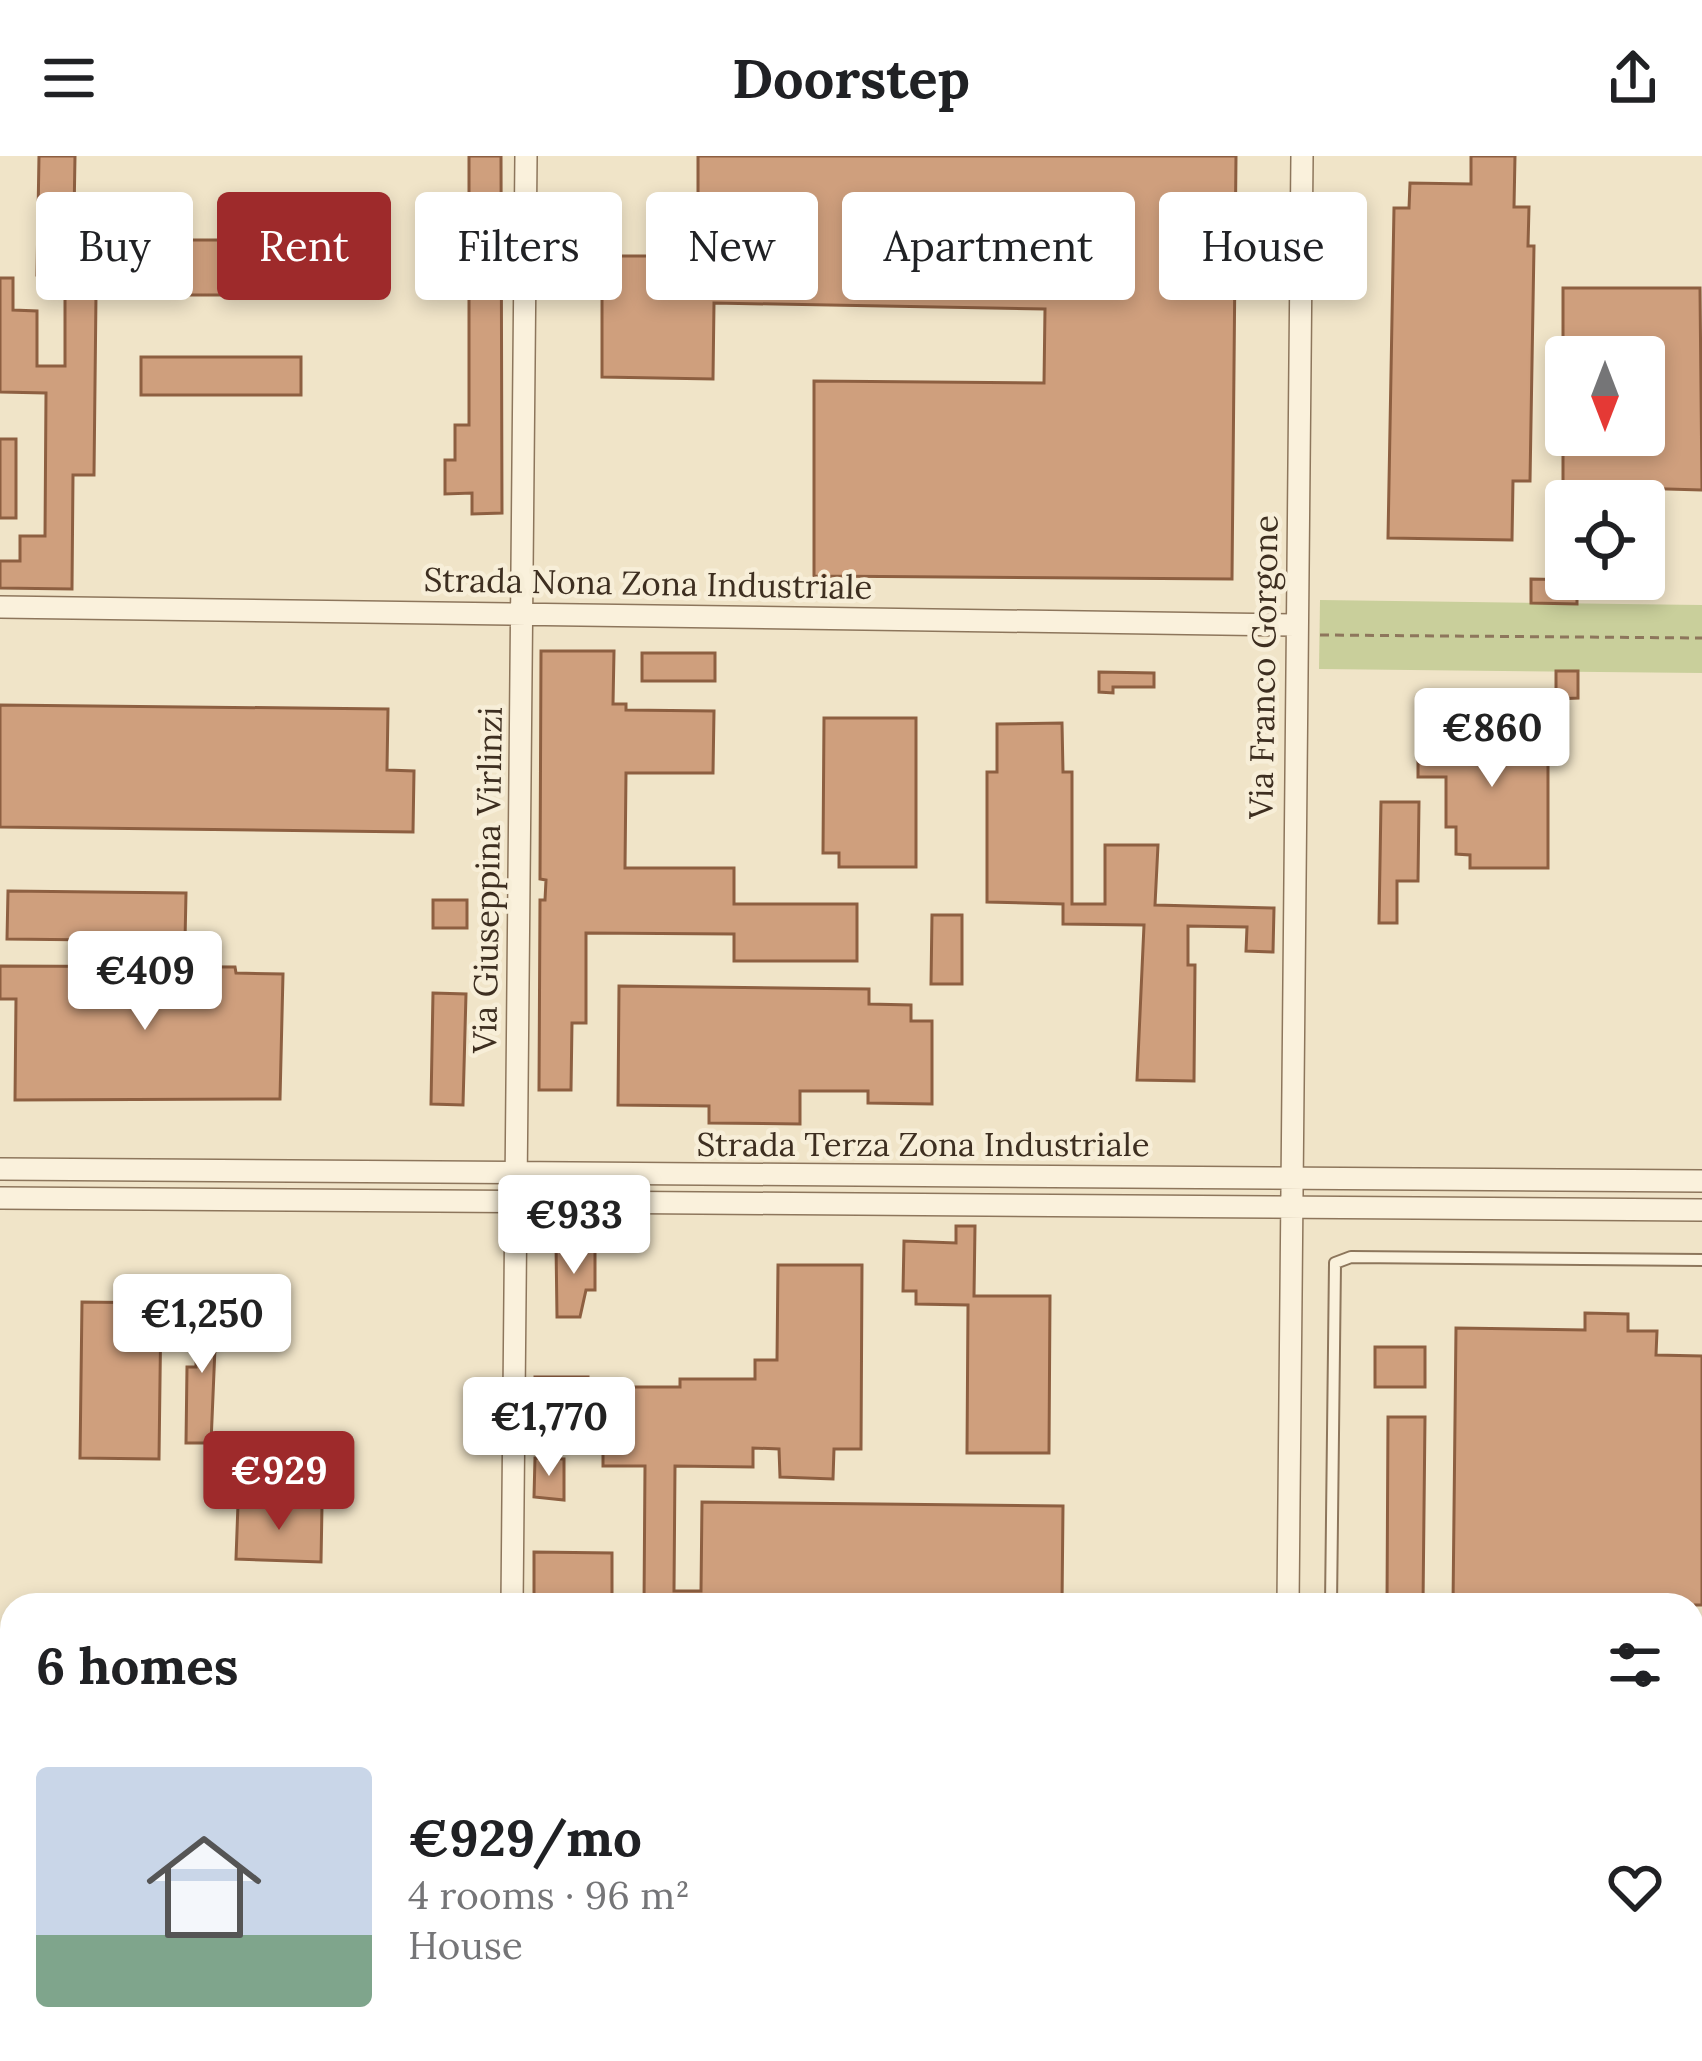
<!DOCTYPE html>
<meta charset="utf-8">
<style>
:root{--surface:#fff;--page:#f2f2f2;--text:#202124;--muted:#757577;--accent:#9e2a2b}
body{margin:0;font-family:Lora,serif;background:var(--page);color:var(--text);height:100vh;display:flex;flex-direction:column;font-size:45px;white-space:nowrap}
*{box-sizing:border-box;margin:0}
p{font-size:39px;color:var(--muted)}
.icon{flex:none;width:66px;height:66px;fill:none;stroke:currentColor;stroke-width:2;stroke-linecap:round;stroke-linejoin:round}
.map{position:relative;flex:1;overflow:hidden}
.sheet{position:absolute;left:0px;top:1437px;width:1704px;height:468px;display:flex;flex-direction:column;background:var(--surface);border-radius:36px 36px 0 0;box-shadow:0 6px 18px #0003}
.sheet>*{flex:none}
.hud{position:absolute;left:36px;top:36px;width:1632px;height:108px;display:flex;gap:24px}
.needle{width:78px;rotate:180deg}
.tools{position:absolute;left:1545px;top:180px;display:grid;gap:24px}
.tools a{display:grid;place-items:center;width:120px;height:120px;border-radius:12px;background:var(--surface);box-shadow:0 6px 18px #0003;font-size:60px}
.price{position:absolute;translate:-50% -102px;padding:0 27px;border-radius:12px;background:#fff;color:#222;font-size:39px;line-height:78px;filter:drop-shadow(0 3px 6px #0008)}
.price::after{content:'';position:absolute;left:50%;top:72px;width:36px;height:27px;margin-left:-18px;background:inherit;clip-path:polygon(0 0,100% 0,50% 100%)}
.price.on{background:var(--accent);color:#fff}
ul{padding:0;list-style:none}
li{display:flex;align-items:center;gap:36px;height:300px;padding:0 36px}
li span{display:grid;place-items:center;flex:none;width:336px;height:240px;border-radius:12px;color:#555}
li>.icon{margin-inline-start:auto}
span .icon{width:144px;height:144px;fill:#fffc;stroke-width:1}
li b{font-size:51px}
h2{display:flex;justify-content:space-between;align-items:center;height:144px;padding:0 36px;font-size:51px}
.pill{padding:0 42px;border-radius:12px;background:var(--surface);box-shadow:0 6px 18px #0003;font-size:42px;line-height:108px}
.pill.on{background:var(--accent);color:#fff}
header{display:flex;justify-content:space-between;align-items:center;height:156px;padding:0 36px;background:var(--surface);font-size:54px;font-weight:800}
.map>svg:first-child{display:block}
</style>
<header><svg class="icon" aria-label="menu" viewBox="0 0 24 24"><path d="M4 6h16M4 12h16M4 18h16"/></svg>Doorstep<svg class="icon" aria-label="share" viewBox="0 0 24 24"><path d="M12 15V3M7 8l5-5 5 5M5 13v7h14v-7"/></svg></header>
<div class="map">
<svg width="1702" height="1905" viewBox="0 0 1702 1905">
<rect width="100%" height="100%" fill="#f0e4c8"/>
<path fill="#c9cf9b" d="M1320 444 1702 449V517L1319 513Z"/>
<path fill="#cf9f7d" stroke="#8d5f41" stroke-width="3" d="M39 0H75L73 120 37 119Z
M469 0H501L502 357 472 358V337L445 338V304H455V269H469Z
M698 0H1236L1232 423 814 420V225L1044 227 1045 153 714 147 713 223 602 221V100H698Z
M1471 0H1515L1514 51H1529L1528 90H1534L1530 325H1513L1512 384 1388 382 1394 52H1409L1410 27 1471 28Z
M261 40H305V139H125V84H261Z
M0 122H13V154L37 155V210H65V138L96 139 94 319H73L72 433 0 432V405H20V380H45L46 237 0 236Z
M1563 132H1700L1702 334 1563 330V279H1644V201H1563Z
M141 201H301V239H141Z
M0 283H16V362H0Z
M1531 423 1577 424V448L1531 447Z
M541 495H614L613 548H626V554L714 555 713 617H626L625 712H734V748H857V805H734V778L586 777V867H572L571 934H539L540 744H545L546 724 540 723Z
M642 497H715V525H642Z
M1556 515H1578V542L1556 543Z
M1099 516 1154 517V531H1113V537L1099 536Z
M0 549 388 553 387 614 414 615 413 676 0 671Z
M824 562H916V711H839V697H823Z
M1062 567 1063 616H1072V748H1105V689H1158L1155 749 1274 752 1273 796 1246 795 1247 771 1188 770V809H1195L1194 925 1137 924 1144 769 1063 768V748L987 746V616H997V568Z
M1418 568 1548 569V712H1470V699L1456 698V671H1446V621H1418Z
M1381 646H1419L1418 725H1397V767H1379Z
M8 735 186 737 185 785 7 783Z
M433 744H467V772H433Z
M932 759H962V828H931Z
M0 810 235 811 236 817 283 818 280 943 15 944 16 843H0Z
M619 830 869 833V848L911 849V865H932V948L868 947V935H800V968L709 967V950L618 949Z
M433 837 466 838 463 949 431 948Z
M956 1070H975L974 1140H1050L1049 1297H967L968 1149 916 1148V1135H903L904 1085 956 1087Z
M556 1087H595V1134H586L580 1161H557Z
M778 1109H862L861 1293H834L833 1323 780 1321 779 1293 753 1292V1311L675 1310 674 1435H701L702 1346 1063 1350 1062 1449H644L645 1310H603V1231H680V1223H755V1204H777Z
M197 1144H217L211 1287H186L187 1211H196Z
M82 1146 161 1147 159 1303 80 1302Z
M1585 1157 1628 1158V1175H1657L1656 1199 1702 1200V1449H1453L1456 1172 1585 1174Z
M1375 1191H1425V1231H1375Z
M535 1221H588V1235H535Z
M1388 1261H1425L1423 1449H1387Z
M535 1302 564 1303V1344L534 1341Z
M238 1348 322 1350 321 1406 236 1403Z
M534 1396 612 1397V1449H534Z"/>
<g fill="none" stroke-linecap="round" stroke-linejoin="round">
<g stroke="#8d765c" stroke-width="14">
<path id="service" d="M1331 1449 1335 1107 1351 1101 1702 1104
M1692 1655H1702
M1692 1833H1702
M1565 1893V1905
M1323 1905V1893
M1427 1905V1893"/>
</g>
<g stroke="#8d765c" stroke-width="24">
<path id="minor" d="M0 451 1296 469
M0 1013 1702 1025
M0 1042 1702 1054
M512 1449 526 0
M1288 1449 1302 0
M0 1587H12
M507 1905V1893
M1283 1905V1893"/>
</g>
<path stroke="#8d765c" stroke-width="3" stroke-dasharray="9 6" stroke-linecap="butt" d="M1320 479 1702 482"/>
<use href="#service" stroke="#faf1dc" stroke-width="10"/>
<use href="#minor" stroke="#faf1dc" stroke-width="21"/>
</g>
<g text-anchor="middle" stroke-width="9" stroke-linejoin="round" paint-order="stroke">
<g font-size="33" fill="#3d2e20" stroke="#f7eed8">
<text transform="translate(648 427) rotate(1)" y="12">Strada Nona Zona Industriale</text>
<text transform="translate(1263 511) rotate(-89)" y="12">Via Franco Gorgone</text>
<text transform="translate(487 724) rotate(-89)" y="12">Via Giuseppina Virlinzi</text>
<text x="923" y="1000">Strada Terza Zona Industriale</text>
</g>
</g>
</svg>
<div class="tools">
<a><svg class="needle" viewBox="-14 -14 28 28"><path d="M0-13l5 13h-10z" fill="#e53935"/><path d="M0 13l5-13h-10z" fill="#757577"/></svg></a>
<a><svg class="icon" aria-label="locate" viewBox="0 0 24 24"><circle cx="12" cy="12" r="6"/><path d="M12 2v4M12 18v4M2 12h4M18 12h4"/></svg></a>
</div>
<b class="price" style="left:1492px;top:634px">€860</b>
<b class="price" style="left:145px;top:877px">€409</b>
<b class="price" style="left:574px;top:1121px">€933</b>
<b class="price" style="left:202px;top:1220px">€1,250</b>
<b class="price" style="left:549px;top:1323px">€1,770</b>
<b class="price on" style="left:279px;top:1377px">€929</b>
<div class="hud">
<a class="pill">Buy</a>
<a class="pill on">Rent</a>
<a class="pill">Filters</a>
<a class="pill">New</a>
<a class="pill">Apartment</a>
<a class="pill">House</a>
</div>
<section class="sheet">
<h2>6 homes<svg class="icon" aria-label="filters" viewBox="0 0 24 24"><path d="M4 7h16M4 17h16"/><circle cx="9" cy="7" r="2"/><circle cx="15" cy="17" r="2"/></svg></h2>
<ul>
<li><span style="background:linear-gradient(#c9d6e8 70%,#7fa58c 0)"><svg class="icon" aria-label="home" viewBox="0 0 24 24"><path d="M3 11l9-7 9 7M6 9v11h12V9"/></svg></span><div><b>€929/mo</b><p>4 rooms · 96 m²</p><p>House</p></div><svg class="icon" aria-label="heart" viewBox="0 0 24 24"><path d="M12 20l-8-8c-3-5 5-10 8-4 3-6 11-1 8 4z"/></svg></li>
</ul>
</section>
</div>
